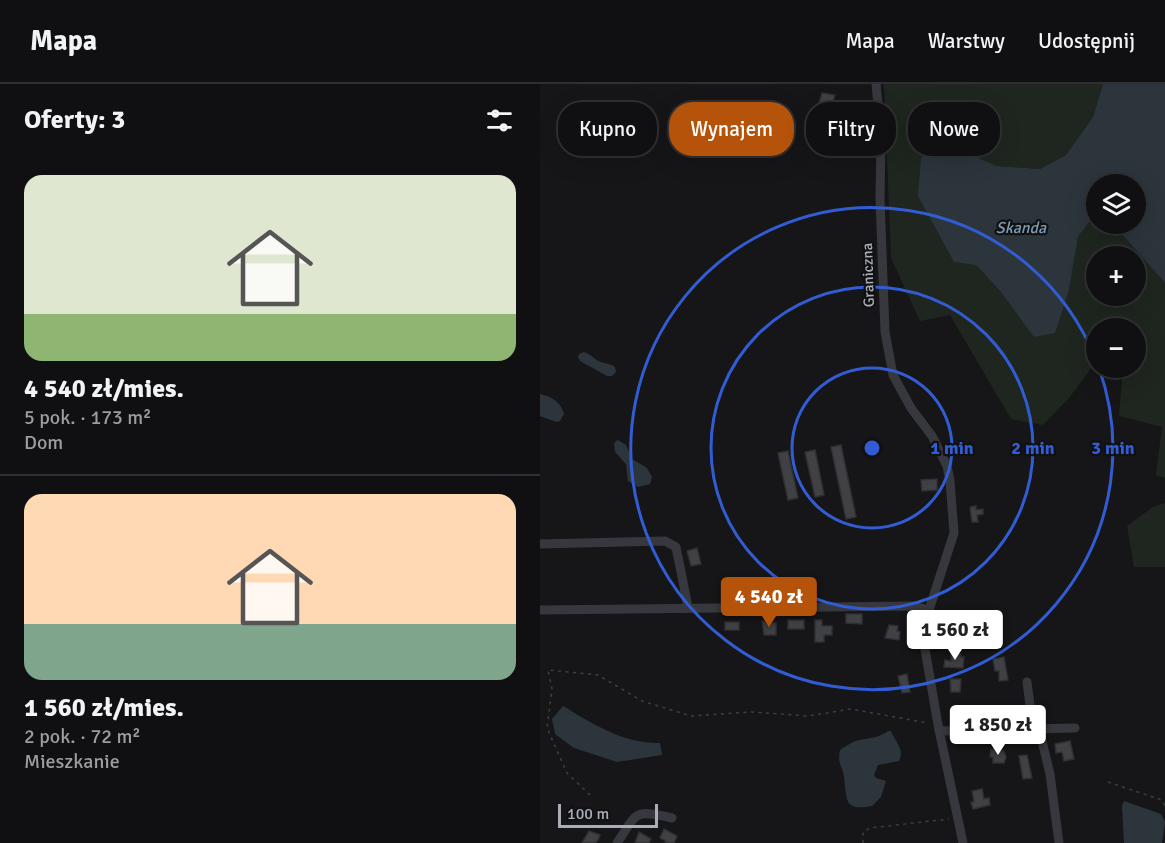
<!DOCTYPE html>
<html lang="pl">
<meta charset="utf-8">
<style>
:root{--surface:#101012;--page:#1e1e20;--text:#f1f3f6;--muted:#9c9d9f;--line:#303032;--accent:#b45309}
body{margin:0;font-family:Signika,sans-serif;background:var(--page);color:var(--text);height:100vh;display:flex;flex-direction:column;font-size:22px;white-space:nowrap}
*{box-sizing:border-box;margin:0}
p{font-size:20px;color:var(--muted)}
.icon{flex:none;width:33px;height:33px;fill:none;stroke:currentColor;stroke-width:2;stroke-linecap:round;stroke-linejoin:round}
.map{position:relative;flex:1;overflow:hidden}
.details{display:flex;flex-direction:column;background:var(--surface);width:540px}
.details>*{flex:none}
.banner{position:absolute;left:18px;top:18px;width:516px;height:54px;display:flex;gap:12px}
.buttons{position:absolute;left:546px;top:90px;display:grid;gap:12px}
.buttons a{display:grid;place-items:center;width:60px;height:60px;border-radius:50%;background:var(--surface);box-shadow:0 6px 24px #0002,0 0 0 2px var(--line);font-size:30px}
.scale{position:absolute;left:18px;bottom:15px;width:100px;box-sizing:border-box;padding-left:6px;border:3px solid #a8adb8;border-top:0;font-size:16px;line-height:21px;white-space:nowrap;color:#a8adb8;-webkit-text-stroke:4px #111113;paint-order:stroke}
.price{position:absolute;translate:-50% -51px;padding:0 14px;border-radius:6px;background:#fff;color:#222;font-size:20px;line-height:39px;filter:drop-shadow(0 2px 3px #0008)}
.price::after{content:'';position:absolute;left:50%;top:36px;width:18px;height:14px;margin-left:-9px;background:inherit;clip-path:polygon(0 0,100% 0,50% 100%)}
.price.current{background:var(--accent);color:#fff}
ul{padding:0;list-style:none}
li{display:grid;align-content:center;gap:12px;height:318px;padding:0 24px}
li+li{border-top:2px solid var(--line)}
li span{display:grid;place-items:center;height:186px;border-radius:18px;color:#555}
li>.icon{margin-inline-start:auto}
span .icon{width:108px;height:108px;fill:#fffc;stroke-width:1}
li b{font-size:26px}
h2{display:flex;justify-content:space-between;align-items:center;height:72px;padding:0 24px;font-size:26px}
.chip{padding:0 21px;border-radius:24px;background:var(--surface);box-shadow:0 6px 24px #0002,0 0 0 2px var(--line);font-size:21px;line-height:54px}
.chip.current{background:var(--accent);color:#fff}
header{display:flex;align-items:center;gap:36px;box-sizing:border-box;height:84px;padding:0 30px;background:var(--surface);border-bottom:2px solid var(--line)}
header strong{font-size:28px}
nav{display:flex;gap:33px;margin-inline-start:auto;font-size:21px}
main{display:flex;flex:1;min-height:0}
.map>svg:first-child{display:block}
</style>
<header>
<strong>Mapa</strong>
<nav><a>Mapa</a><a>Warstwy</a><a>Udostępnij</a></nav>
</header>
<main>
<section class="details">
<h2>Oferty: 3<svg class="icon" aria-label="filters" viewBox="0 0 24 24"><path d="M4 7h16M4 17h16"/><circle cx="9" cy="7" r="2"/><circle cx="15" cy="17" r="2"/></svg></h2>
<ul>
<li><span style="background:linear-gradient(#dfe7d0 75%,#8fb573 0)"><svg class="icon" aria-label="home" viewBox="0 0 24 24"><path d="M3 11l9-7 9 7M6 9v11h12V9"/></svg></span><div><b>4 540 zł/mies.</b><p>5 pok. · 173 m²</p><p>Dom</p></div></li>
<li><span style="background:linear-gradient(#ffd9b3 70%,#7fa58c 0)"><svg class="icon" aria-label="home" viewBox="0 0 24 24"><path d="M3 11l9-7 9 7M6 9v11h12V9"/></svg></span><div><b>1 560 zł/mies.</b><p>2 pok. · 72 m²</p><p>Mieszkanie</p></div></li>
</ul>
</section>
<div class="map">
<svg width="625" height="759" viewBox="0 0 625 759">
<rect width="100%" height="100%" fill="#161618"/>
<path fill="#1e261f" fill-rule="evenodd" d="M344 0H563L553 33 526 71 500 85 457 82 405 60 436 181 461 208 529 206 538 153 552 134 556 135V140H573L625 199V394L616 391 622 343 579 332 583 284H596V244H556V278L529 314 503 341 471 335 410 231 380 237 351 174ZM556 172H596V212H556Z
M625 419V483H594L587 442 613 423Z"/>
<path fill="#2c353c" d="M563 0H625V199L573 140H596V100H556V135L552 134 538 153 529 206 515 249 494 253 461 208 436 181 414 178 378 112 381 74 406 60 457 82 500 85 526 71 553 33Z
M44 268C51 270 55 276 61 278 66 280 70 279 75 283L76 288 72 292H67L40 277 38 273 39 270Z
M0 310C12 313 20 317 24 330L20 337 16 338 0 332Z
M78 356 86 361 92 375 107 384 112 393 110 400 98 403 88 397 86 380 75 368 74 359Z
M23 622C53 640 84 660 120 659L122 671 77 678 34 664 15 650 12 635Z
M348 647H351C355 658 365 665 359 677L338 681 334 691 336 694 346 697 341 713 332 722C304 727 307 717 304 693 303 682 297 681 300 666 306 662 312 658 319 656 330 654 339 654 348 647Z
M584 717 621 730 625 738 622 759H584L582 722Z"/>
<path fill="#404145" stroke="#303034" stroke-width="1.5" d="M282 9 295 11 288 33 276 30Z
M301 361 316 433 306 435 291 363Z
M275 366 284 411 275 413 265 368Z
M248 367 258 414 248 416 238 369Z
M397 395V406L382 407 381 396Z
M436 422V426L443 425V430L437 431 438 438H432L430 423Z
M157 464 161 480 151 482 147 467Z
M306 530H322V540L306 539Z
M248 536H264V545H248Z
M275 536H282V542H292V551H284V558H275Z
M222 537 236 539V551H224Z
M185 538H199V546H185Z
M349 541 358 542 357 547 360 548 359 556 345 554Z
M411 569 421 570V573H424L423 584 404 583 405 576 411 577Z
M464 573 468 596 459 597V587H455L453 575Z
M367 590 370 608 362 609 358 592Z
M410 595H421L420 608H411Z
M461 623 477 624V635L460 634Z
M530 657 534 675 524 677 522 668 516 669 515 660Z
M451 665 464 667 466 673 464 679H453V673H450Z
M487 671 492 694 483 695 479 672Z
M442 705 444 715 449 714 450 721 433 725 431 718H434L432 707Z
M124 745 137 752 134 759H125L126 757 120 754Z
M49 747 60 751 58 756 55 759H42Z
M99 748 111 755 109 759H95Z"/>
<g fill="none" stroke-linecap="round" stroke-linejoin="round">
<path stroke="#3d3f44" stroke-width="1.5" stroke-dasharray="3 4.5" stroke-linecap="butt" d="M568 698 622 716 625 722
M50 711 27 689 7 644 12 605 8 586 58 591 102 617 151 632 212 628 268 632 311 625 388 639
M323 759V748L330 744 409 735"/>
<path stroke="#37383d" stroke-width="9" d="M336 0 341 54 340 115 345 248 353 291 371 324 392 352 407 382 410 397 414 449 389 526 385 565 398 641 423 759
M0 460 125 457 136 463 148 523
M0 526 374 522 389 526
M487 598 493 645 501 653 510 690 519 759
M399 647 535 644
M77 759C98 728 93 725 132 734"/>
</g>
<g fill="none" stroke="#325cd3" stroke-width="3">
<circle cx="332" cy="364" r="80"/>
<circle cx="332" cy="364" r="161"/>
<path d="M559 284A241 241 0 1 1 556 276"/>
</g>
<g text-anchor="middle" stroke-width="4.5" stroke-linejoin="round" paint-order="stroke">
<g font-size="15" fill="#a8adb8" stroke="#111113">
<text transform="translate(328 191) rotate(-92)" y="5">Graniczna</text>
</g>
<g font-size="16" font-style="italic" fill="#7f9bb3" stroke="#111113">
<text x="481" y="149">Skanda</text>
</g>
</g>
<circle cx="332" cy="364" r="9" fill="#325cd3" stroke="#111113" stroke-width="3"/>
<g font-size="18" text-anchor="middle" font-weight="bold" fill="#325cd3" stroke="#111113" stroke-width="4.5" stroke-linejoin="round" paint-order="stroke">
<text x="412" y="370">1 min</text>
<text x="493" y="370">2 min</text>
<text x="573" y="370">3 min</text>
</g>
</svg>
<div class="buttons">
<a><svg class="icon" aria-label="layers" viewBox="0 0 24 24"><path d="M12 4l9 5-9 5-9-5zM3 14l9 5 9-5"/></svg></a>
<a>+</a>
<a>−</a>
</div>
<div class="scale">100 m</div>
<b class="price current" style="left:229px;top:544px">4 540 zł</b>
<b class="price" style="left:415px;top:577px">1 560 zł</b>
<b class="price" style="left:458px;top:672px">1 850 zł</b>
<div class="banner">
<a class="chip">Kupno</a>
<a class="chip current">Wynajem</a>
<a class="chip">Filtry</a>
<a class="chip">Nowe</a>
</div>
</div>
</main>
